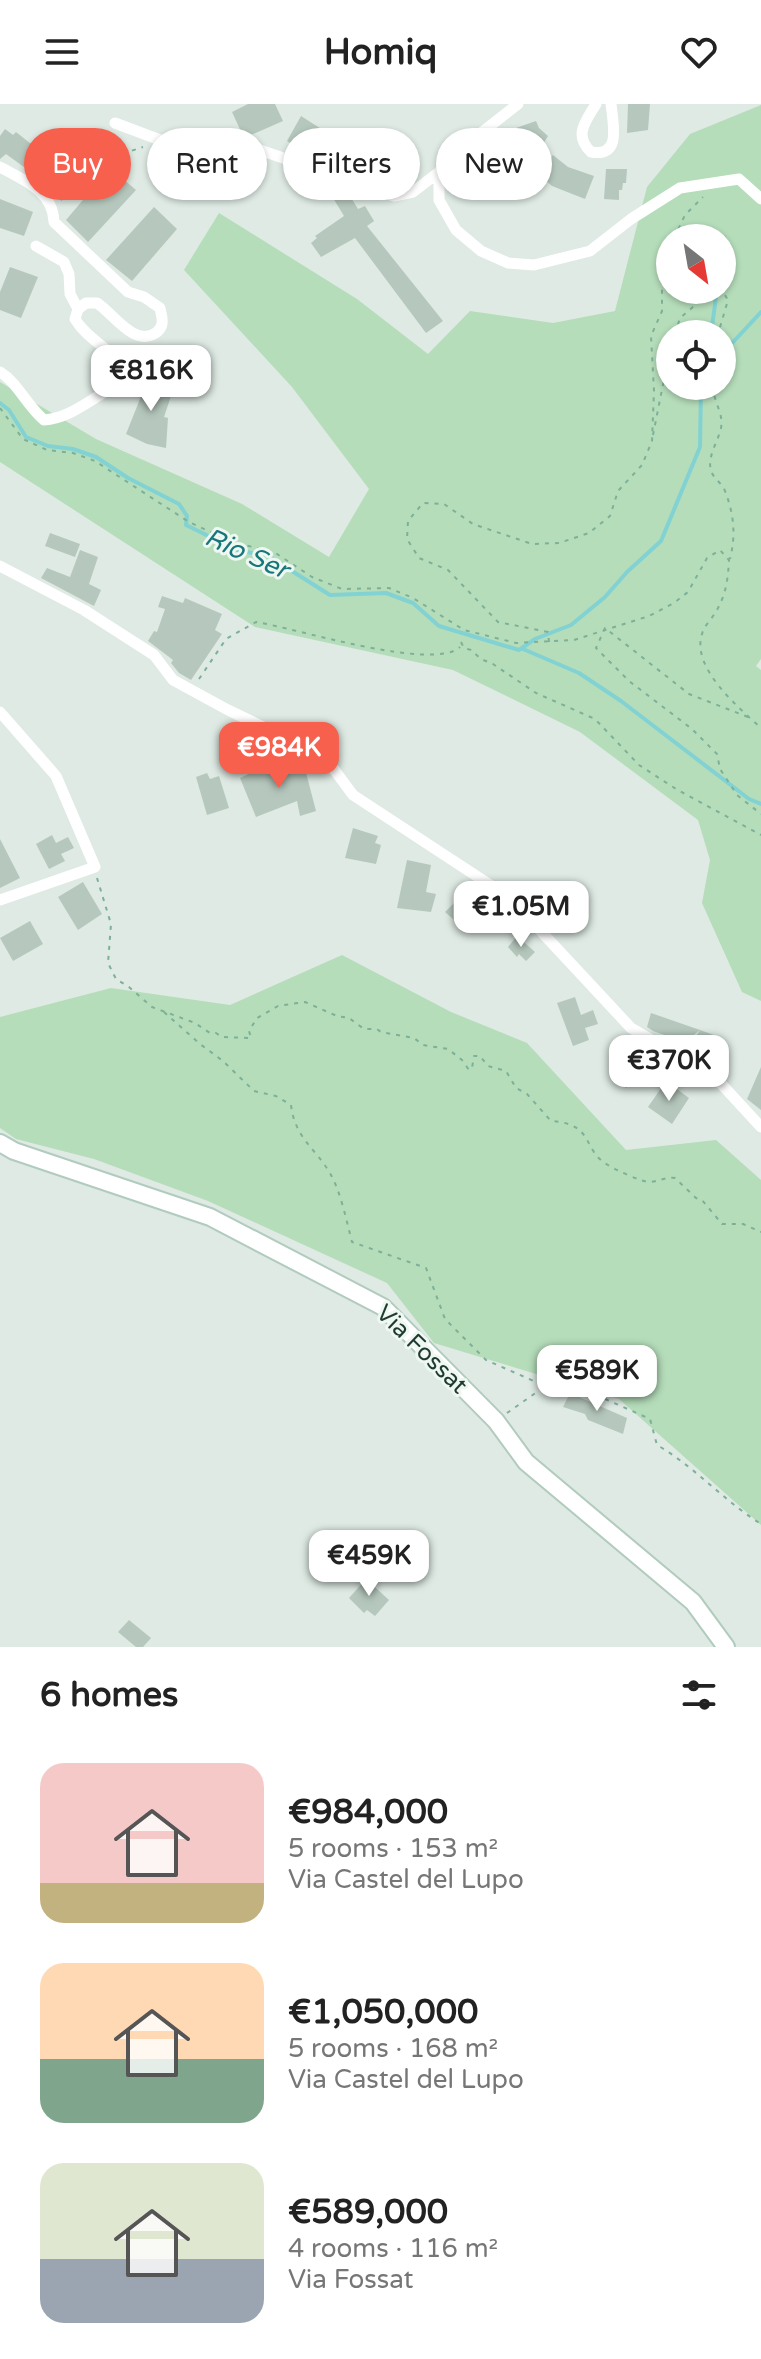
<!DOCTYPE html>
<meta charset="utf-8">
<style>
:root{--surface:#fff;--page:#f2f2f2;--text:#222;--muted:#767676;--accent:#f8604e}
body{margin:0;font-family:"Varela Round",sans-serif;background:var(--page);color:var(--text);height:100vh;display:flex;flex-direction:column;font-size:30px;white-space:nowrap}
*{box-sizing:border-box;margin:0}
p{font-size:26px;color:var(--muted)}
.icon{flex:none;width:44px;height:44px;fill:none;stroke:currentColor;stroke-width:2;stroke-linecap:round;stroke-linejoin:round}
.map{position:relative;height:1543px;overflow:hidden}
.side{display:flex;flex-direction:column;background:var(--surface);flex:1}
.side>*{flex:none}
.guide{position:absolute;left:24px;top:24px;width:714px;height:72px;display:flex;gap:16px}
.needle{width:52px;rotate:149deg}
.tools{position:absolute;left:656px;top:120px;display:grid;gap:16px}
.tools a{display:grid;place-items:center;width:80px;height:80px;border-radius:50%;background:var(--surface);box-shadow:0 2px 6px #0004;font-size:40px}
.price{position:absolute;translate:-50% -68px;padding:0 18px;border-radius:16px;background:#fff;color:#222;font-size:26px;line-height:52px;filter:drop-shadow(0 2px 4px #0008)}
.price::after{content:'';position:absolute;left:50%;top:48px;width:24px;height:18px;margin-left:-12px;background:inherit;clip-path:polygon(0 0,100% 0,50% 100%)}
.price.selected{background:var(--accent);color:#fff}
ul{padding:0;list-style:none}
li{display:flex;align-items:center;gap:24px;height:200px;padding:0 40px}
li span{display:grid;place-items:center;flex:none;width:224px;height:160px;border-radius:24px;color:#555}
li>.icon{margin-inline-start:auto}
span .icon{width:96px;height:96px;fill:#fffc;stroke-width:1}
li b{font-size:34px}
h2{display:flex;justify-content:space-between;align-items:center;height:96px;padding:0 40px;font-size:34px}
.chip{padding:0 28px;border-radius:36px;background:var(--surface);box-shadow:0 2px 6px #0004;font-size:28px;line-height:72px}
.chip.selected{background:var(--accent);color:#fff}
header{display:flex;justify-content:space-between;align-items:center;height:104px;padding:0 40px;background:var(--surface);font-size:36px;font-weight:800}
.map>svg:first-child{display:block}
</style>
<header><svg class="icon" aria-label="menu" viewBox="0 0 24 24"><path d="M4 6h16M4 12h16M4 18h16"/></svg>Homiq<svg class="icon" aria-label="heart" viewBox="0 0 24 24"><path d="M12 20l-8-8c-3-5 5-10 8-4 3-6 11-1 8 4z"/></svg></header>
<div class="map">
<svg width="761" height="1543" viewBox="0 0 761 1543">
<rect width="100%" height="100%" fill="#deeae3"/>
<path fill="#b5ddba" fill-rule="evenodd" d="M761 1V555L756 562 761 566V897L742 888 702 799 710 756 698 716 580 628 453 566 255 523 0 358V278L96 335 242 400 329 453 369 385 292 283 184 166 219 109 357 195 428 250 470 207 553 219 615 207 647 83 690 30ZM670 134H722V186H670ZM670 230H722V282H670Z
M342 851 451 908 527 939 626 1046 716 1036 761 1076V1421L619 1295 434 1239 387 1179 208 1097 94 1055 16 1035 0 1024V913L111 884 230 901Z"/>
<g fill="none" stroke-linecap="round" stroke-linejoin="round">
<path stroke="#82d2d3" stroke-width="4" d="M722 149 724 133
M711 230 717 186
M722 250 761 208
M0 299 9 306 26 333 48 342 73 345 96 353 128 374 179 400 187 412 186 421 237 446 268 452 330 491 386 489 413 499 439 522 519 546 535 535 571 521 605 493 627 468 661 437 700 343 701 282
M523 545 579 569 621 597 749 695 761 700"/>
</g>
<path fill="#b6c8be" d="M248 0H275L283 17 244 34 232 8Z
M628 0H650L648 26 627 29Z
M301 12 348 42 358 30 373 44 347 67 321 58 287 37Z
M536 17 539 24 548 32 540 45 523 52 513 25Z
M5 25 13 31 16 28 50 55 52 53 70 64 53 84 6 50 0 55V32Z
M553 51 568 63 594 72 585 95 552 82 537 69Z
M110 64 136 86 88 138 66 116Z
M606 65H627L626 79H623L622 86H619V96L604 95Z
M333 80 345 84 358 105 365 102 374 117 367 122 443 217 426 229 355 134 321 153 311 139 317 134 315 132 344 112 327 84Z
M0 95 33 108 24 132 0 124Z
M154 103 177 125 132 177 106 156Z
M10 163 38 173 21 214 0 206V188Z
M139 268 159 285 162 279 173 286 164 313 168 314 166 344 147 340 126 330 142 290 131 281Z
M50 429 80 440 75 453 45 442Z
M80 446 98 453 89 480 101 486 94 502 41 474 47 464 70 473Z
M162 492 183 499 185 494 222 510 215 526 222 530 191 576 179 569 171 559 173 556 148 537 154 527 157 528 165 505 158 503Z
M303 657 316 707 300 712 297 697 256 713 240 674 261 664 263 670Z
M207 669 210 675 219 672 229 704 207 711 196 673Z
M353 724 378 732 375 739 381 741 376 760 345 754Z
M52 731 56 739 68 733 74 744 61 750 65 757 49 765 36 740Z
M0 735 20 774 0 784Z
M407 756 431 761 426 788 436 790 431 808 397 804Z
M83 778 102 810 78 826 58 793Z
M462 791 485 810 469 829 445 808Z
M30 817 43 840 13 857 0 834Z
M517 832 535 848 526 857 519 850 517 853 508 843Z
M575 893 581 911 593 906 598 920 585 924 589 936 573 942 557 899Z
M651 909 700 926 685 938 653 927 647 923Z
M700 926 722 934 716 949 691 940Z
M631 937 652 964 626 984 617 970 625 963 615 949Z
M761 963V1006L747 995Z
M666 977 689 994 672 1020 648 1003Z
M570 1289 627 1314 623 1330 588 1316 585 1310 563 1303Z
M366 1475 389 1496 375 1512 367 1506 364 1509 349 1494Z
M129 1516 151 1534 143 1543H136L118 1528Z"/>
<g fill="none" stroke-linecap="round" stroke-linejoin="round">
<g stroke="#b1cbbe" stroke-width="20">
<path id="secondary" d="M0 1039 14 1047 210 1113 383 1203 496 1317 526 1358 693 1498 726 1543"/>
</g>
<path stroke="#7db099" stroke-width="2" stroke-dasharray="4 6" stroke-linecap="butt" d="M61 96 91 60 143 43
M674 134 685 111 703 93
M717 186 723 188 728 196 718 230
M675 230 680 214 713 186
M714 282C712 297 724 308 721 324 718 338 707 352 711 367 714 375 722 379 725 387 734 410 736 431 730 455
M0 304 23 335 47 346 73 349 95 357 189 418 232 438 274 448 312 473 342 485 389 484 413 494 464 526 516 539 574 536 649 512 674 499 688 488 707 454 720 446 729 456C728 475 726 492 715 509 711 516 704 522 702 530 691 564 738 603 761 624
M653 331 670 245
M461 538 464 544 471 546 481 555 493 560 536 589 595 615 639 661 676 685 761 731
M549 538 548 528 498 518 448 466 419 454 407 435 408 417 423 399 444 400 473 420 532 440 559 439 589 429 610 412 618 387 642 361 652 337 654 287 651 232 662 207V161L670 144
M199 575 226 535 256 518C295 524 433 568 460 543
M748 613 689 590 605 524 596 544 629 577 692 625 717 650 720 665 737 691 761 710
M97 774 111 820 108 859 116 875 129 883 152 903 195 919 210 929H216L222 933 251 934 249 927 257 914 278 902 305 898 337 912 349 914 364 925H377L381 928 414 934 423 941 448 945 462 956 469 966 472 964 474 952H480L488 962 506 967 516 984 527 990 551 1017C596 1020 581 1046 608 1061 616 1066 641 1078 650 1078 659 1077 666 1073 675 1074L696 1094 702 1096 722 1120H743L761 1128
M164 908 200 940 223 957 254 987 276 992 291 1001C295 1035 316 1044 331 1071 341 1089 347 1119 352 1138L426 1164 445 1215 486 1256 545 1282 557 1281 585 1286 650 1315 657 1341C695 1363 724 1397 761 1420
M507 1309 544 1283"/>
<path stroke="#fff" stroke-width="11" d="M518 0 449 54 439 68V96L456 126 481 147 508 159 534 161 590 147 631 115 680 84 739 75 761 95
M596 0C586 17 573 31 591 48 622 53 613 21 611 0
M115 19 184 45 224 43 257 45 394 92 413 88 439 68
M0 63C24 76 53 87 54 118L128 188 144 193 160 204C162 214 165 221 157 228 135 245 113 209 97 199H86L78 205
M0 268C18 279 27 302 44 316 63 315 79 304 95 294 156 258 95 249 75 215L78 205 70 190 69 170 64 158 36 142
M0 462 84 506 154 551 173 576 228 606 303 642 330 660 353 691 510 794 631 924 714 972 761 1023
M0 608 56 672 95 763 0 796"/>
<use href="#secondary" stroke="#fff" stroke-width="16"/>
</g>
<g text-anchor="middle" stroke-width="6" stroke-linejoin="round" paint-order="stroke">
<g font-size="24" fill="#1f3b2f" stroke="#eef7f1">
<text transform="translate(422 1245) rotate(44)" y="8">Via Fossat</text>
</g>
<g font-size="26" font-style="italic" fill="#177679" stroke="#eef7f1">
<text transform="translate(247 449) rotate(24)" y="9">Rio Ser</text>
</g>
</g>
</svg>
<div class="tools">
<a><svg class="needle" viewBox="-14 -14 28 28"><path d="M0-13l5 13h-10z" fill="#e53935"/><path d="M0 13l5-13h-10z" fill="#767676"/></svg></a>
<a><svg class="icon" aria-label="locate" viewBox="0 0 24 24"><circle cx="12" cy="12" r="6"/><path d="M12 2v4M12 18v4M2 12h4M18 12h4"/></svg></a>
</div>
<b class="price" style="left:151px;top:309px">€816K</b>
<b class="price selected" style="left:279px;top:686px">€984K</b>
<b class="price" style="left:521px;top:845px">€1.05M</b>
<b class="price" style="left:669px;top:999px">€370K</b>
<b class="price" style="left:597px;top:1309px">€589K</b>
<b class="price" style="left:369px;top:1494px">€459K</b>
<div class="guide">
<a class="chip selected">Buy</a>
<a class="chip">Rent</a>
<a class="chip">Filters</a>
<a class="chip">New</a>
</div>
</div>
<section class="side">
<h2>6 homes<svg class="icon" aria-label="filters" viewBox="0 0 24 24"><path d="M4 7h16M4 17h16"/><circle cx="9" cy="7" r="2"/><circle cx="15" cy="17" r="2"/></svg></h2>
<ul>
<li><span style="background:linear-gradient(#f6c9c9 75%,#c2b280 0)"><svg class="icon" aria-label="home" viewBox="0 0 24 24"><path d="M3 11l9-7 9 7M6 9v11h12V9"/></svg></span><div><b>€984,000</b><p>5 rooms · 153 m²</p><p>Via Castel del Lupo</p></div></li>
<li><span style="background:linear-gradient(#ffd9b3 60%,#7fa58c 0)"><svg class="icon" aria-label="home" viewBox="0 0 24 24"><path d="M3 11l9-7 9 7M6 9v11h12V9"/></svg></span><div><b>€1,050,000</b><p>5 rooms · 168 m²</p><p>Via Castel del Lupo</p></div></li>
<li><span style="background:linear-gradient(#dfe7d0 60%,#9aa5b1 0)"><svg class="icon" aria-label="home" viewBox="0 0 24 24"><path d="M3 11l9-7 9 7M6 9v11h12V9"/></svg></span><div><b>€589,000</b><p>4 rooms · 116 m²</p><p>Via Fossat</p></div></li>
</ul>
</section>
